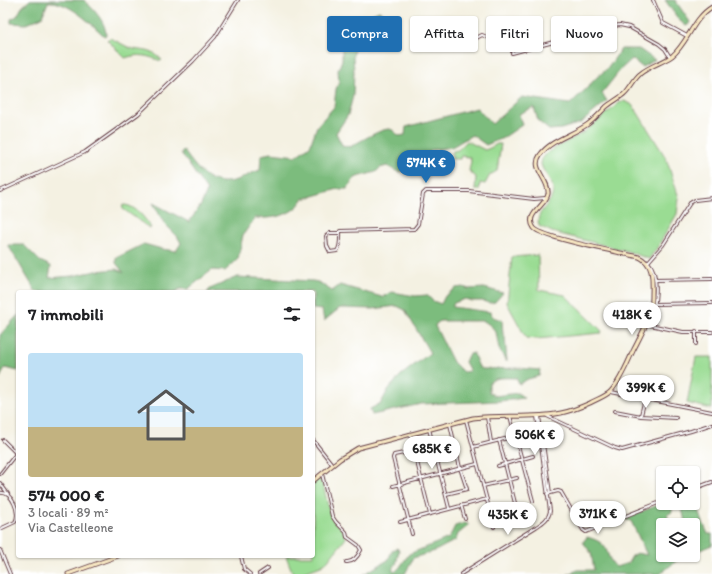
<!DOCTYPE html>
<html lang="it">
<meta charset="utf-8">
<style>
:root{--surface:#fff;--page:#f6f6f6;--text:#202124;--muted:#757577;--line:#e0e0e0;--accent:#1f6fb2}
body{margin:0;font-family:Itim,sans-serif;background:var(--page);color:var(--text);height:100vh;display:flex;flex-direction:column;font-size:15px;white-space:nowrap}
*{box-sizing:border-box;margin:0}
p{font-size:13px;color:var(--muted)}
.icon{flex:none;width:22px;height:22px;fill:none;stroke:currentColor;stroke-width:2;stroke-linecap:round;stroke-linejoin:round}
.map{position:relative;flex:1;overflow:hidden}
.sheet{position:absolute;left:16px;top:290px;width:299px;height:268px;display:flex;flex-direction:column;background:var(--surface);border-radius:4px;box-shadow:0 1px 3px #0004}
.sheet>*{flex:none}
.top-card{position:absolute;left:327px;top:16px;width:325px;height:36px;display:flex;gap:8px}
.buttons{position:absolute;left:656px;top:466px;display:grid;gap:8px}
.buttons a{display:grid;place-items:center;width:44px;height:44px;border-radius:4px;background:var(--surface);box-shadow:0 1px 3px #0004;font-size:20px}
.price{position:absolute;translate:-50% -34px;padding:0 9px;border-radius:14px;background:#fff;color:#222;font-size:13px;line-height:26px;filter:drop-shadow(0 1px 2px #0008)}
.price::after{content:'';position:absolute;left:50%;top:24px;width:12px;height:9px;margin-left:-6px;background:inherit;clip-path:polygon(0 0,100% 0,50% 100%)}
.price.current{background:var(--accent);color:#fff}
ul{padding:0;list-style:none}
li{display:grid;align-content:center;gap:8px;height:212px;padding:0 12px}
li+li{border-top:1px solid var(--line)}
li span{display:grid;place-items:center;height:124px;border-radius:4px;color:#555}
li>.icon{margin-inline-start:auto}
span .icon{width:72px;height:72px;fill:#fffc;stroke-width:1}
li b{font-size:17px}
h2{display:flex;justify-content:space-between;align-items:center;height:48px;padding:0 12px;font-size:17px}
.pill{padding:0 14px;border-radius:4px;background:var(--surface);box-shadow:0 1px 3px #0004;font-size:14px;line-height:36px}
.pill.current{background:var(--accent);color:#fff}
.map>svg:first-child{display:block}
</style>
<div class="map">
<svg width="712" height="574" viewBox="0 0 712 574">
<rect width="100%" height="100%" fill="#fff"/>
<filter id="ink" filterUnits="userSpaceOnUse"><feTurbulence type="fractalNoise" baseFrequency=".025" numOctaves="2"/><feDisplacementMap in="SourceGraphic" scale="8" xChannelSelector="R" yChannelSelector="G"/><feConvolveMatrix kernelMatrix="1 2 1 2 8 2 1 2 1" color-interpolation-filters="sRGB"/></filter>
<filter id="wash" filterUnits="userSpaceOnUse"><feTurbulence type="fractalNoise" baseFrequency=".012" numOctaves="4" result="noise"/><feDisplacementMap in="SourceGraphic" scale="16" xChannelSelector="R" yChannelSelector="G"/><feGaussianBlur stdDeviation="0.9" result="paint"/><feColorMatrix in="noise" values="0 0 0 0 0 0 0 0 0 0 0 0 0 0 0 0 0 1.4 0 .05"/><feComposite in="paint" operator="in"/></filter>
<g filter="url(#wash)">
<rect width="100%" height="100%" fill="#f4f1e2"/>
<path fill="#9adc93" stroke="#727e5f" d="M110 38C117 41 123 45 130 48 144 52 150 48 162 60L161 61C147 56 140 53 125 58L107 40Z
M624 101 631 104 636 110 666 158 679 198 677 214 657 248 649 259 627 251 552 232 539 226C534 210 554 205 553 189 553 181 543 173 541 164L542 159 548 152 584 132 619 103Z
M467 141 485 150 490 148 497 144H501L497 171 490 175 485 184 480 183 479 190H475L476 177 469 171 471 161 470 157 461 156 460 159H452V154L453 151 458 150Z
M124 205C135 205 146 219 151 228H149L123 209 122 206Z
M538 255 539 290 565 295 602 331 601 333 537 339 526 338 507 303 512 257Z
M696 357H712V409L687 403Z
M321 476 330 514C334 524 345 528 346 538L327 562 321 566 299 574H293L286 556H313V483Z"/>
<path fill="#7bbc7d" stroke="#626e54" d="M30 0H84C93 9 106 21 106 35L104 36C92 24 67 0 48 2L42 17 26 24 11 23V19L17 16 22 7Z
M665 0H675L690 22 688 25 686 26 679 20Z
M379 11 386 15 384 21 362 31 355 42 353 55 354 72 353 96 348 115 336 133 342 145 350 147C359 142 380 129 389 129 393 129 397 134 399 136L405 135 406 127 477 108 492 124 522 97 570 104 587 88 596 78 608 68 621 49H639L655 60 642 67 632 59 621 69 602 93 607 101 581 123 561 129 549 130 538 121 534 107 519 114 522 125 503 138 486 145 472 135 452 147 432 150 411 169 406 171 398 172 387 166 380 168 376 172 357 177 354 179 347 189H338L303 199C293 216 273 219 255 218L243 235 238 259 225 271 212 270 188 289H180L175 292H36L8 245H24L40 261 51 266 49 278 72 276 96 271 117 269 124 273 116 263V258L144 244 162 249 176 251 181 243 177 236 164 223 153 203 189 222 201 205 207 191 181 153 183 150C196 167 208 187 233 181 242 179 250 173 260 170L261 155 271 153 296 156 310 146 317 126 334 107 336 89 339 82 338 70 342 60V45L346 37 359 20Z
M237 277 313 281 318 282 332 291 340 285 382 297 392 292 415 296 427 295 433 301 441 304 445 296 456 288 463 287 469 289 484 288 503 293 495 302 490 303 482 301H472L465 299 454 303 452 307 490 312C491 318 497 318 502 320L503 334 505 337 507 361H506L499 349 496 332 491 326 484 321H440L436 324 435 326 453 362 463 372 470 371 465 362 468 355 473 353 479 367 483 369 519 368 540 370 539 376 528 379 519 384 516 378C508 378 495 376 489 383V392L495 396 518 393 524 398 500 401 421 404 372 415 370 409 381 403 388 390 401 375 430 353 405 310 397 306 373 309 340 308 324 321 322 310 313 309V292H207L210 289Z
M18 315V371L5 368 0 378V335Z
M693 499 708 534H712V545L693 553V525H686L681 505 672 507V512L667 515 671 525H663V555H688L680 558 660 574H568L578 570H594L591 553 583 542 587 537C613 544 602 553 616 567L628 563 632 556 635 555 636 553 647 555 631 521 626 520 624 518 664 503H693Z
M465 523 469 525 458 534 456 540 435 551 413 558 405 574H364L388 560 392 551 397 548 399 550 396 564 392 570 395 572 400 567 409 554 449 538 455 526Z"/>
</g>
<g filter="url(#ink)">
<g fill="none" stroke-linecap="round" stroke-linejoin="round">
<g stroke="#643e46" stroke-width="4">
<path id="street" d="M653 0 663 23 687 36
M467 43 482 35 489 38 497 36
M512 53 565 39 589 30 620 25 629 27 659 44 665 49 670 57
M0 191 85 152 138 114 193 61 215 37 238 0
M340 233H330L326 236 327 246 330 252 337 251C341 246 340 237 340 231L414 229 418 224 423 194 426 191H469L534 199 546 198
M655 280 712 279
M655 304 712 303
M650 325C655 308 661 275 648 262L663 245 690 203 695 200 712 198
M650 325 683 332H712
M696 344V331
M611 392 712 412
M615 411 641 416 676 418
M641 415 645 399
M510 416 533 501
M539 416 550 493
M547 416 615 448 622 450 691 431 712 424
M487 417 491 442
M466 420 494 527
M429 429 449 508
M410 434 430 514
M313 440 332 464
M499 440 516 507
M473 447 516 436
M498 466 533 456
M0 474 15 455V452L3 440
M322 474 332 516 336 522 346 532 347 537 358 545 361 550C358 556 353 563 346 562
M0 483 8 494
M393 486 477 464
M483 486 517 478
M693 489 712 482
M0 493C12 491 21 514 15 522L0 529
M446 494 467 489 460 468 450 424
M547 494 558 491 561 492 583 530 586 532 663 501
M461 505 465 519
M400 522 487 499
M412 534 393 458 394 455 414 451
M0 550 10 574
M241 556 244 569 250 574
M259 574 268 568
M461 574 536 527C542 523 549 519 550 511L537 416"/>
</g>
<g stroke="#643e46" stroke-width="5">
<path id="secondary" d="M313 481 340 459 358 448 473 418C502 414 532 419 561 413 571 411 581 407 590 403 597 399 605 397 611 391 621 380 627 364 633 351 642 333 652 317 652 297 652 282 655 264 639 257 622 253 542 238 534 228 524 214 546 206 548 194 550 180 530 169 540 155 552 139 573 135 588 124 595 119 600 113 606 107 612 102 620 98 625 93 631 87 634 79 640 74 649 66 662 63 672 56 688 43 693 18 712 7
M68 574 118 556"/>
</g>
<use href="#street" stroke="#fff" stroke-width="2"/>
<use href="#secondary" stroke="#f8e8c3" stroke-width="3"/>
</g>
</g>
</svg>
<div class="buttons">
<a><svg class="icon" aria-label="locate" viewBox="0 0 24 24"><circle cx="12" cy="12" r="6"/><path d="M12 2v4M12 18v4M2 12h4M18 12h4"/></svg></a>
<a><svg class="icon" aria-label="layers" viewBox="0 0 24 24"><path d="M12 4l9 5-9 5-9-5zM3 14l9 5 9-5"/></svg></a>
</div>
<b class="price current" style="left:426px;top:184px">574K €</b>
<b class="price" style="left:632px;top:336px">418K €</b>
<b class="price" style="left:646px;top:409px">399K €</b>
<b class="price" style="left:535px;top:456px">506K €</b>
<b class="price" style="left:432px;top:470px">685K €</b>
<b class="price" style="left:598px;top:535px">371K €</b>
<b class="price" style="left:508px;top:536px">435K €</b>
<div class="top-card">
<a class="pill current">Compra</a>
<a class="pill">Affitta</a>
<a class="pill">Filtri</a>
<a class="pill">Nuovo</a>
</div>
<section class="sheet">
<h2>7 immobili<svg class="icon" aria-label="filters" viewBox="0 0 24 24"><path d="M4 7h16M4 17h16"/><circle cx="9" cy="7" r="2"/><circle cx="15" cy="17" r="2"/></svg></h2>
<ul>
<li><span style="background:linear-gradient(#bfe0f5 60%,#c2b280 0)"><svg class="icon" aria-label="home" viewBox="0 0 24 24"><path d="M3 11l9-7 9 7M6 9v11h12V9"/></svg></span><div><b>574 000 €</b><p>3 locali · 89 m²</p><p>Via Castelleone</p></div></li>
</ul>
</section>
</div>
